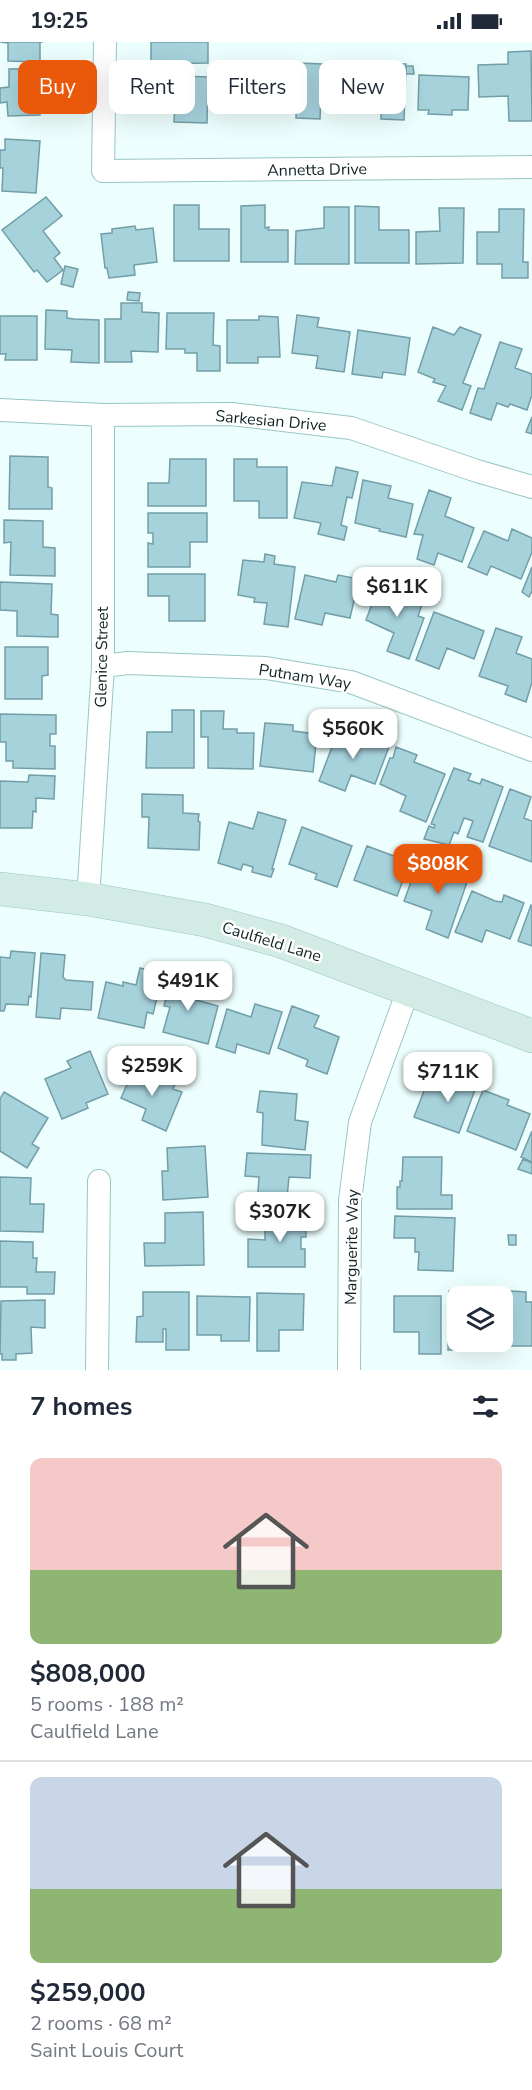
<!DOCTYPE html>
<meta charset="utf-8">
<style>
:root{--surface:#fff;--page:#f6f6f7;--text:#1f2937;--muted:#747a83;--line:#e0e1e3;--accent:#ea580c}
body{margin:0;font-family:"Nunito Sans",sans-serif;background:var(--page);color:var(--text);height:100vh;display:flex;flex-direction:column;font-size:22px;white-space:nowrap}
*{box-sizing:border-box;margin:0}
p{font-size:20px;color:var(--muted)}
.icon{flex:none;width:33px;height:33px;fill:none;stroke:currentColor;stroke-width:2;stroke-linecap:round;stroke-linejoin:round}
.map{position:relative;height:1328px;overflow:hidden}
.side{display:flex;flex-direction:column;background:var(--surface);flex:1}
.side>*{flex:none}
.banner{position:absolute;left:18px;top:18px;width:496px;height:54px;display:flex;gap:12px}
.fabs{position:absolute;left:447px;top:1244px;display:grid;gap:12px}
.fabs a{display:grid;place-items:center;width:66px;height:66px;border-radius:12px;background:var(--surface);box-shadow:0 6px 24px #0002;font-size:30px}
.price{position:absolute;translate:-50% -51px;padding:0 14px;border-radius:12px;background:#fff;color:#222;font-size:20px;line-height:39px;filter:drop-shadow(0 2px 3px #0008)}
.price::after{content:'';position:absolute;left:50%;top:36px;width:18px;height:14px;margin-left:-9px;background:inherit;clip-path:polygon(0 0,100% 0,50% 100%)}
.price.active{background:var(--accent);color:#fff}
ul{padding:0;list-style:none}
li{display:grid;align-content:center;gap:12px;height:318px;padding:0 30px}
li+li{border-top:2px solid var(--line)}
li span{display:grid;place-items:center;height:186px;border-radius:12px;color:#555}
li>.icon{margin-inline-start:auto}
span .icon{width:108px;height:108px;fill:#fffc;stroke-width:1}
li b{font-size:26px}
h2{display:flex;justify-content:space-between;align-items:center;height:72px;padding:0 30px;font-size:26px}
.pill{padding:0 21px;border-radius:12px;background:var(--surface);box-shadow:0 6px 24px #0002;font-size:21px;line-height:54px}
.pill.active{background:var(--accent);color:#fff}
.status{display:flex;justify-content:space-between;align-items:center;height:42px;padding:0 30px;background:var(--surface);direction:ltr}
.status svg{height:16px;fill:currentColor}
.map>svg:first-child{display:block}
</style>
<div class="status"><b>19:25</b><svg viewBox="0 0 49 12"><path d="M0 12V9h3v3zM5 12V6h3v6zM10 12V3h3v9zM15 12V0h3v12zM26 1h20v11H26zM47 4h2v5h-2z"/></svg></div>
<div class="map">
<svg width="532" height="1328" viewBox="0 0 532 1328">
<rect width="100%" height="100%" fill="#ecfefd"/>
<path fill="#a6d2dc" stroke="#739ea7" stroke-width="1.5" d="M0 0H43H40V20L8 19V1Z
M151 0H208V21L151 22Z
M531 9 532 79H509L508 54 479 55 478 23 508 22V10Z
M297 21 351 23 350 54 321 53 320 77 296 76Z
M358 21 406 22 404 78 381 77V54L357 53Z
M406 24H413L414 32H406Z
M63 26 64 55 58 56 59 50 40 51V73L8 74 7 60 0 61V46L9 45V27Z
M237 32 289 33V67H237Z
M152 33 208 35 207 81 174 80 175 58 150 57Z
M419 33 469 35 468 68H452V73L428 72 429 68H418Z
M5 97 40 99 36 151 2 149 3 126H0V108H5Z
M46 155 62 174 43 189 60 211 54 216 63 228 47 240 37 228 34 230 2 188Z
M174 163H199V187H229V219H174Z
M265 163V186L269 185 268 188H288V220H241V164Z
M355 164 379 165V188H409V221H355Z
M324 165H349V222H295L296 189 324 186Z
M439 166H464L463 221 416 222V190L440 189Z
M499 167H524L523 220H528V236H502V222H477V190H499Z
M135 184 136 188 153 186 157 220 134 223 135 233 109 236 107 226H105L101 192 112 191V187Z
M65 224 78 227 73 245 61 242Z
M128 250 140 251 139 259 127 258Z
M121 261H142V270L159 271 158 310 131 309 132 320H105V277H121Z
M46 268 67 269V276L74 277 99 278V321L71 320 72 308 45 307Z
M167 271H214L213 303 220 304V329H197V311H185V307H166Z
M297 273 319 276 317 285 350 290 344 330 316 326 318 314 292 311Z
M0 274H37V318H5L6 312H0Z
M259 274 278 275 280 315H258V321H227V278H259Z
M433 285 454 293 460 285 481 293 463 341 471 344 462 368 438 359 446 344 433 340 435 337 418 330Z
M358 288 410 296 405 333 383 330 382 336 352 332Z
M500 300 522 307 515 326 532 332V353L527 368 510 362 508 365 497 361 491 378 470 371 478 346 484 347Z
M532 375V392L526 390Z
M10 414 48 415V445L52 446V467H9Z
M170 417H206V464H148V441H169Z
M234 417H257V425H287V476H259V459H234Z
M336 425 358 430 352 456 347 455 341 483 347 485 344 498 318 492 321 481 294 476 302 440 332 444Z
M363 438 391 444 388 456 413 462 406 495 379 489 380 487 355 481Z
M429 448 451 456 445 474 474 486 462 520 438 511 434 523 417 517 423 493 414 492Z
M148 471H207V500H190V525H148V501L153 502V491H148Z
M4 478 43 479V505L55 506V534L10 533 11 500 4 501Z
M512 487 532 496V510L521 537 491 524 487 533 468 525 484 489 508 499Z
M265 512 275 514 274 522 295 525 288 585 264 582 267 561 254 560 255 556 238 553 243 518 264 520Z
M532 525V549L529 555 522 550Z
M148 532H205V579H169V554H148Z
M305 533 336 540 338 533 359 537 350 576 325 571 322 583 295 577Z
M0 540 52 542 51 572 58 573V595L17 594V569L0 568Z
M399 542 408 546 405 553 423 560 418 574 424 576 409 617 387 609 394 591 366 578 379 543 397 550Z
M434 570 484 589 474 617 447 606 439 627 416 618Z
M496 586 522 595 516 611 532 617V640L526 660 505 652 508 644 479 634Z
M5 605H48V633L42 634V657H5Z
M172 668H194V726H146L147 690H172Z
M201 669H224L223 687H237V691H254L253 727 208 726V695H201Z
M0 672 56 673V692H50V704H55V727L13 726V719H6V700H0Z
M265 681 293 683V689L317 692 313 730 260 724Z
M340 684 357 690 355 696 367 701 369 695 390 702 375 742 351 733 345 749 319 739Z
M396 705 417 713 414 720 445 732 426 780 400 769 406 754 380 742 390 716H393Z
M454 726 471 732 468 738 480 742 482 737 503 745 483 800 467 795 473 779 464 776 458 792 454 790 449 803 424 797 429 784 434 786 435 783 431 782Z
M29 733 55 734 54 757 36 756V770L33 769 32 786H0V739L28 740Z
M510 747 531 755 524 776 532 779V820L489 804Z
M142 752 183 753V771L199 772 198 779 200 780 199 808 148 806 149 775H142Z
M258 770 286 778 272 827H274L271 835 252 830 253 825 243 822 241 828 218 821 229 780 253 787Z
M302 785 352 804 337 845 315 837 317 832 289 822Z
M367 804 410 820 397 854 354 838Z
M452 818 467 824 462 838 467 840 448 896 426 887 432 869 404 859 418 821 447 832Z
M472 849 495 859 502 860 504 853 524 861 510 897 486 888 482 900 455 890Z
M531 863 532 864V904L518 899Z
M11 909 35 911 31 955 29 954 28 963 6 962 4 969H0V915L10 916Z
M41 911 65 913 63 935 66 938 93 940 91 968 61 966 60 977 36 975Z
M140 926 163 931 153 972 147 970 144 986 98 976 106 940 123 944V940L136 943Z
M172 932 194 938 189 956 218 964 208 1002 163 990 170 965 164 964Z
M255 962 282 970 269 1012 237 1002 235 1011 216 1005 227 967 251 975Z
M292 964 319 974 314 985 339 995 327 1032 306 1024 308 1018 278 1006Z
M90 1009 108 1052 86 1061 88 1066 62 1077 45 1037 71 1026 67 1019Z
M136 1022 155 1030 152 1037 160 1041 163 1035 176 1040 173 1047 182 1050 166 1089 142 1078 146 1067 121 1056Z
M458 1029 479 1037 459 1091 414 1075 427 1041 450 1050Z
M483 1048 509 1058 507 1063 530 1072 516 1108 467 1089Z
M260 1049 297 1052 295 1078 308 1080 305 1108 262 1103 263 1071 257 1070Z
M4 1050 48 1076 32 1102 39 1106 27 1126 0 1109V1057Z
M532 1089V1120L521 1115Z
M205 1104 208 1155 163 1158 162 1129H168L167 1106Z
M247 1111 311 1113 310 1136 289 1135 286 1166 257 1164 259 1135 245 1134Z
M403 1115H442L441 1153H452V1167H397V1145H400V1139H402Z
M523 1117 532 1121V1132L518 1127Z
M0 1135 31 1136 30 1162H44L43 1190 0 1189Z
M203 1170 204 1223 145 1224 144 1201H165V1171Z
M265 1173H306V1195H301V1207H305V1225H248V1197L265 1198Z
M395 1174 455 1176 453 1229 418 1228 419 1210H415V1196H394Z
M508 1193H516V1203H509Z
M0 1199 33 1200V1216H37L36 1230H55L54 1252H27V1245H0Z
M449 1249 476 1250V1254H458V1299H501L500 1309 479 1308V1302H467V1308H448Z
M511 1249 526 1250V1260H532V1304H509Z
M143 1250H189V1308H166V1287H163V1300H136L137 1275 143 1274Z
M257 1251 304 1252 303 1288H279V1309H257Z
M197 1254 250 1255 249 1299H221V1293H197Z
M394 1254H441V1312H419V1290H394Z
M45 1258V1286L31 1285 32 1311 16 1312V1318H2V1312H0L1 1259Z"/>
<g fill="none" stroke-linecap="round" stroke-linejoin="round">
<g stroke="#98c6c3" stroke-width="24">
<path id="street" d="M105 0 103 129 532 125
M0 368 103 373 231 372 351 386 477 429 532 445
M103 624 128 621 266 626 351 640 532 708
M88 857 103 624V373
M97 1328 99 1139
M349 1328 350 1159 360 1080 409 946"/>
</g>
<g stroke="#98c6c3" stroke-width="34">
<path id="secondary" d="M0 847 88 857 205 878 281 899 532 994"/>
</g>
<use href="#street" stroke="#fff" stroke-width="22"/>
<use href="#secondary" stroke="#d2ece5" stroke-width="33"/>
</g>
<g text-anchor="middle" stroke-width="5" stroke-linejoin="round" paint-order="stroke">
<g font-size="16" fill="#122424" stroke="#fff">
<text transform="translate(317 127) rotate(-1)" y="6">Annetta Drive</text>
<text transform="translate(271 378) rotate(5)" y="6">Sarkesian Drive</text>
<text transform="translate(101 615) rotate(-89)" y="6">Glenice Street</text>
<text transform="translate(305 634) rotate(9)" y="6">Putnam Way</text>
<text transform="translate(272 899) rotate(17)" y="6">Caulfield Lane</text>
<text transform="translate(351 1205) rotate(-89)" y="6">Marguerite Way</text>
</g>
</g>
</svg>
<div class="fabs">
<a><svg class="icon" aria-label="layers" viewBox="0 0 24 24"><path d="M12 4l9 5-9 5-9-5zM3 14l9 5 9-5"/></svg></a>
</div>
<b class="price" style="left:397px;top:576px">$611K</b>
<b class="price" style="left:353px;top:718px">$560K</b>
<b class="price active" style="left:438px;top:853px">$808K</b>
<b class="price" style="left:188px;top:970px">$491K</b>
<b class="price" style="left:152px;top:1055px">$259K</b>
<b class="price" style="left:448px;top:1061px">$711K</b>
<b class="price" style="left:280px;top:1201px">$307K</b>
<div class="banner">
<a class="pill active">Buy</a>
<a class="pill">Rent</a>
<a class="pill">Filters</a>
<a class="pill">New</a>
</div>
</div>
<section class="side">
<h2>7 homes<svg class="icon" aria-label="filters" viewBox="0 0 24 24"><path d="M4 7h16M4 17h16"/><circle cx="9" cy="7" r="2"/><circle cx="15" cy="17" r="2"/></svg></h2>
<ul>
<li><span style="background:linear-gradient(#f6c9c9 60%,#8fb573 0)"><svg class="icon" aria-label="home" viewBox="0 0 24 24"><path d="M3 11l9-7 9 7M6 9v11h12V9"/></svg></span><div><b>$808,000</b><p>5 rooms · 188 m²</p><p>Caulfield Lane</p></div></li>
<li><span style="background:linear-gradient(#c9d6e8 60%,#8fb573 0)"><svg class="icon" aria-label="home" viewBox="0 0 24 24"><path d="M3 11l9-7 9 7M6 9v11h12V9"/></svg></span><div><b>$259,000</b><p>2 rooms · 68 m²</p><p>Saint Louis Court</p></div></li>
</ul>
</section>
